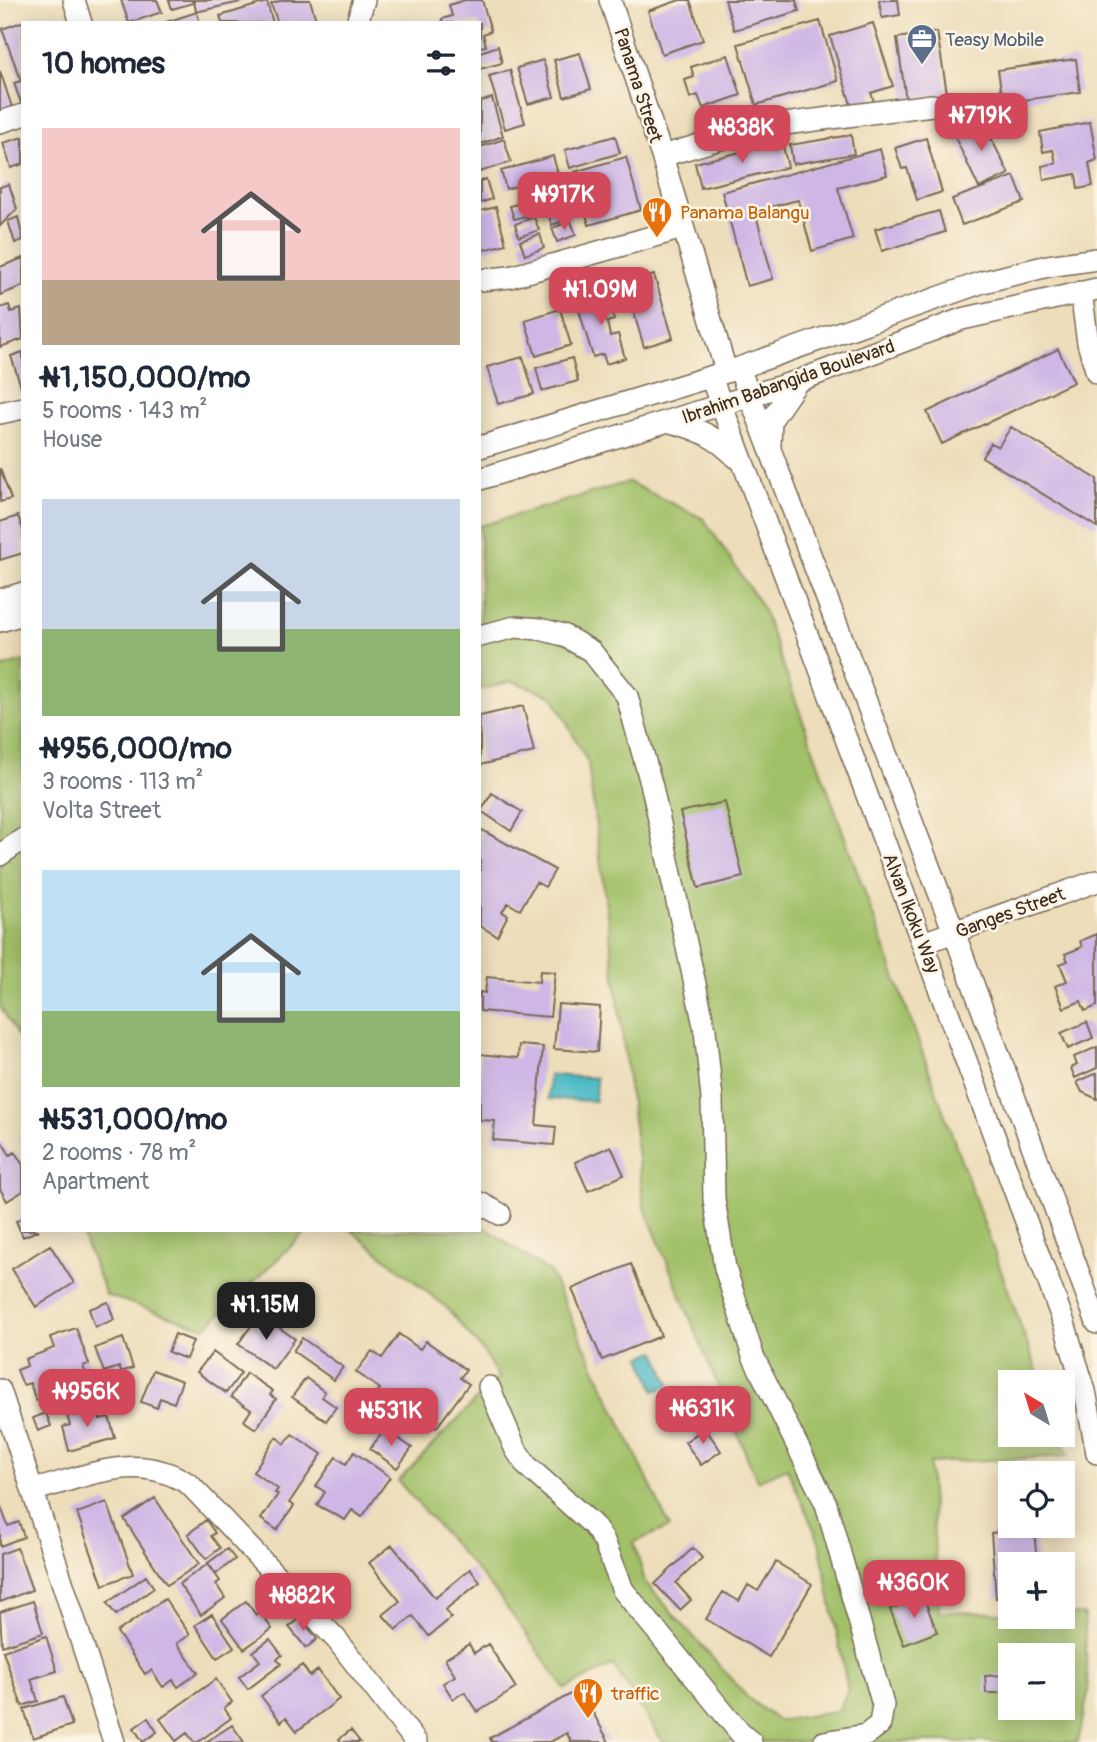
<!DOCTYPE html>
<meta charset="utf-8">
<style>
:root{--surface:#fff;--page:#f6f6f7;--text:#1f2937;--muted:#747a83;--accent:#d1495b}
body{margin:0;font-family:Pangolin,sans-serif;background:var(--page);color:var(--text);height:100vh;display:flex;flex-direction:column;font-size:26px;white-space:nowrap}
*{box-sizing:border-box;margin:0}
p{font-size:23px;color:var(--muted)}
.icon{flex:none;width:38px;height:38px;fill:none;stroke:currentColor;stroke-width:2;stroke-linecap:round;stroke-linejoin:round}
.map{position:relative;flex:1;overflow:hidden}
.sheet{position:absolute;left:21px;top:21px;width:460px;height:1211px;display:flex;flex-direction:column;background:var(--surface);border-radius:0px;box-shadow:0 4px 18px #0003}
.sheet>*{flex:none}
.needle{width:46px;rotate:322deg}
.buttons{position:absolute;left:998px;top:1370px;display:grid;gap:14px}
.buttons a{display:grid;place-items:center;width:77px;height:77px;border-radius:0px;background:var(--surface);box-shadow:0 4px 18px #0003;font-size:35px}
.price{position:absolute;translate:-50% -60px;padding:0 16px;border-radius:14px;background:var(--accent);color:#fff;font-size:23px;line-height:46px;filter:drop-shadow(0 2px 4px #0008)}
.price::after{content:'';position:absolute;left:50%;top:42px;width:21px;height:16px;margin-left:-10px;background:inherit;clip-path:polygon(0 0,100% 0,50% 100%)}
.price.active{background:#222;color:#fff}
ul{padding:0;list-style:none}
li{display:grid;align-content:center;gap:14px;height:371px;padding:0 21px}
li span{display:grid;place-items:center;height:217px;border-radius:0px;color:#555}
li>.icon{margin-inline-start:auto}
span .icon{width:126px;height:126px;fill:#fffc;stroke-width:1}
li b{font-size:30px}
h2{display:flex;justify-content:space-between;align-items:center;height:84px;padding:0 21px;font-size:30px}
.map>svg:first-child{display:block}
</style>
<div class="map">
<svg width="1097" height="1742" viewBox="0 0 1097 1742">
<rect width="100%" height="100%" fill="#fcf5e5"/>
<filter id="ink" filterUnits="userSpaceOnUse"><feTurbulence type="fractalNoise" baseFrequency=".0143" numOctaves="2"/><feDisplacementMap in="SourceGraphic" scale="14" xChannelSelector="R" yChannelSelector="G"/><feConvolveMatrix kernelMatrix="1 2 1 2 8 2 1 2 1" color-interpolation-filters="sRGB"/></filter>
<filter id="wash" filterUnits="userSpaceOnUse"><feTurbulence type="fractalNoise" baseFrequency=".00686" numOctaves="4" result="noise"/><feDisplacementMap in="SourceGraphic" scale="28" xChannelSelector="R" yChannelSelector="G"/><feGaussianBlur stdDeviation="1.57" result="paint"/><feColorMatrix in="noise" values="0 0 0 0 0 0 0 0 0 0 0 0 0 0 0 0 0 1.4 0 .05"/><feComposite in="paint" operator="in"/></filter>
<g filter="url(#wash)">
<rect width="100%" height="100%" fill="#edddba"/>
<path fill="#a1c068" stroke="#6e7543" stroke-width="2" fill-rule="evenodd" d="M628 482 704 519 762 607 1041 1382H1010V1435H1060L1068 1456 929 1463 939 1612 1010 1613V1617L1084 1614 1088 1693 1078 1742H663L613 1665 565 1689 499 1596 398 1481 498 1377 483 1351 447 1308 351 1230H480V1224L550 1273 670 1527 634 1542 645 1582 747 1697 778 1721 838 1711 848 1690 819 1541 787 1468 757 1481 644 1206 588 763 553 696 512 681 480 690V526ZM1010 1656H1062V1708H1010Z
M23 661V1045L0 1006V668Z
M80 1230H308L205 1328 106 1295Z"/>
<path fill="#4cbac5" stroke="#447272" stroke-width="2" d="M549 1075 596 1078 595 1101 548 1099Z
M656 1351 670 1385 655 1391 641 1357Z"/>
<g id="blocks">
<path fill="#ceb7e6" d="M121 0H157L162 12 129 23Z
M169 0H192L193 3 172 9Z
M194 0H245V1L196 12Z
M282 0H310L317 23H278L271 4Z
M465 0H482L491 31 483 34 486 46 480 47V23H443L442 19 452 16 449 5Z
M680 0H690L703 40 662 54 648 11Z
M725 0H796L799 11 734 30Z
M879 0H898L900 15 882 18Z
M267 2 273 23H222L220 16Z
M197 12 200 23H166V22Z
M27 20 28 23H23L22 106 14 83 21 81 2 29Z
M820 21 838 81 756 105 738 44Z
M873 23 893 86 871 93 875 104 853 111 830 36Z
M937 32 947 93 906 100 897 38Z
M498 46 502 63 480 69V52Z
M580 53 591 89 564 97 554 60Z
M728 55 741 95 703 108 698 95 690 98 685 80 694 77 691 67Z
M1076 59 1080 92 1003 103 998 70Z
M543 60 554 97 528 104 517 68Z
M510 70 525 123 505 129 489 76Z
M0 71 13 110 0 114Z
M492 98 503 136 480 144V102Z
M981 118 1009 174 979 188 953 133Z
M1090 122 1097 160 1089 163 1093 186 1078 189 1076 174 1044 180 1042 166 1056 163 1053 150 1043 152 1040 132Z
M851 135 854 154 793 164 790 145Z
M615 136 620 153 570 168 565 150Z
M23 137V164L11 168 3 143Z
M926 138 942 192 917 200 907 168 902 169 895 148Z
M504 139 511 162 480 172V147Z
M782 142 788 167 701 188 695 163Z
M880 149 887 175 838 188 853 239 812 251 798 200 755 211 773 279 747 286 722 192Z
M553 156 558 174 506 189 501 171Z
M626 157 641 210 589 225 574 172Z
M1014 176 1024 202 962 225 952 199Z
M486 179 492 199 480 203V181Z
M9 184 17 209 0 226V187Z
M557 190 562 204 543 211 538 198Z
M530 200 534 214 514 219 510 206Z
M567 205 571 218 552 225 547 211Z
M496 207 506 244 480 251V211Z
M939 211 945 232 882 251 875 229Z
M18 217 23 240 15 243 8 221Z
M534 217 539 230 519 237 515 224Z
M571 221 576 235 557 242 552 228Z
M540 234 544 248 525 255 520 241Z
M23 258V286L0 295V267Z
M654 275 673 338 644 347 625 283Z
M605 289 614 320 607 322 610 336 618 334 625 358 606 364 603 354 593 357 579 310 587 307 584 295Z
M9 305 11 312 21 309 23 339 0 347V308Z
M560 309 571 345 536 356 525 320Z
M1058 349 1074 382 942 444 927 412Z
M23 352V390H22L11 356Z
M523 357 534 394 498 404 487 367Z
M572 358 578 381 542 391 536 368Z
M1011 427 1097 479V527L982 457 991 443 998 447Z
M0 468 11 499 0 502Z
M18 516 23 530V553L0 560V522Z
M523 706 534 752 480 765V716Z
M492 793 522 812 511 831 481 811Z
M725 802 743 877 698 888 680 812Z
M480 829 555 870 545 887 536 882 520 910 508 903 502 912 508 915 497 936 480 926Z
M1097 934V1006L1085 1011 1081 1001 1064 1008 1055 986 1067 981 1060 964 1068 961 1065 954 1082 947 1080 941Z
M540 971 555 972 550 1017 480 1011V992L485 993 487 977 539 982Z
M558 1004 600 1007 597 1052 554 1049Z
M1087 1022 1093 1038 1068 1049 1061 1033Z
M519 1045 543 1047 536 1125 556 1127 554 1145 493 1140 495 1121 480 1120V1054L518 1058Z
M1097 1047V1068L1075 1078 1071 1068 1077 1065 1074 1057Z
M1097 1073V1099L1082 1092 1077 1082Z
M0 1139 10 1155 15 1152 23 1165V1191L7 1201 0 1189Z
M611 1146 624 1175 588 1191 575 1162Z
M23 1218V1230H39L23 1237 16 1221Z
M50 1245 74 1283 36 1307 12 1269Z
M631 1264 661 1336 602 1360 572 1289Z
M108 1302 114 1320 95 1327 89 1309Z
M260 1314 295 1339 273 1369 238 1344Z
M76 1328 89 1364 83 1366 86 1375 78 1378 84 1394 47 1408 43 1398 36 1401 30 1383 23 1385 17 1370 27 1366 25 1359 54 1348 50 1337Z
M175 1334 193 1341 186 1359 168 1352Z
M399 1334 420 1349 426 1341 466 1370 460 1378 469 1384 436 1428 428 1422 422 1431 374 1396 380 1389 356 1372 372 1351 382 1358Z
M123 1338 133 1368 121 1372 119 1367 104 1372 95 1348Z
M302 1338 343 1367 334 1380 293 1351Z
M213 1352 241 1373 226 1393 197 1372Z
M153 1370 182 1381 174 1403 160 1398 157 1408 141 1402Z
M246 1373 273 1391 270 1395 276 1399 256 1429 244 1421 251 1410 231 1397Z
M306 1378 325 1392 322 1397 336 1407 326 1421 292 1397Z
M96 1407 100 1419 109 1417 115 1438 69 1451 63 1427 70 1425 67 1416Z
M46 1413 51 1426 38 1431 33 1418Z
M705 1428 721 1451 701 1465 685 1442Z
M385 1429 412 1448 397 1468 370 1449Z
M292 1434 322 1454 289 1503 294 1506 277 1530 261 1519 278 1494 275 1493 278 1489 253 1472 276 1437 285 1444Z
M354 1452 390 1477 362 1517 352 1510 345 1520 317 1505 325 1492 316 1486 336 1457 346 1464Z
M1023 1466V1474H1010V1500L1005 1501 1003 1468Z
M155 1498 199 1564 167 1585 124 1519Z
M107 1502 133 1574 103 1585 77 1513Z
M0 1504 8 1526 19 1522 24 1537 0 1546Z
M206 1520 215 1533 211 1536 220 1548 206 1559 188 1534Z
M1034 1529 1037 1564H1010V1596L996 1598 991 1533Z
M392 1545 435 1598 470 1569 480 1582 445 1610 451 1618 429 1636 413 1616 396 1630 383 1615 400 1601 369 1563Z
M17 1548 32 1590 0 1602V1554Z
M693 1548 702 1558 676 1583 691 1600 680 1610 655 1584Z
M227 1549 235 1559 216 1574 208 1563Z
M776 1562 812 1584 769 1657 706 1619 723 1592 739 1601 748 1585 758 1591Z
M208 1564 220 1581 216 1584 225 1598 201 1615 179 1584Z
M146 1576 154 1588 116 1615 107 1603Z
M923 1596 937 1632 904 1645 890 1609Z
M165 1599 190 1635 177 1643 198 1673 178 1687 173 1680 163 1687 151 1670 145 1674 117 1632Z
M33 1601 43 1633 2 1646 0 1612Z
M246 1601 256 1615 260 1612 272 1629 244 1649 222 1619Z
M212 1614 234 1647 217 1658 195 1625Z
M301 1618 317 1639 306 1648 289 1627Z
M46 1636 57 1671 31 1679 38 1701 22 1706 3 1651Z
M270 1639 282 1655 277 1659 281 1664 248 1689 239 1677 260 1661 253 1652Z
M469 1644 474 1653 488 1644 516 1688 478 1712 465 1692 453 1699 443 1683 455 1676 445 1659Z
M302 1665 310 1676 318 1670 339 1699 297 1731 286 1717 281 1722 261 1696Z
M1003 1675V1693H986L985 1676Z
M216 1679 232 1702 224 1708 231 1718 198 1742H194L187 1733 176 1741 160 1719Z
M580 1689 609 1742H571L567 1733 550 1742H492L490 1738Z
M63 1697 72 1725 33 1738 24 1709Z
M148 1718 157 1732 143 1742 134 1728Z
M232 1725 244 1742H206Z
M351 1730 360 1742H341L339 1739Z"/>
</g>
</g>
<g filter="url(#ink)">
<use href="#blocks" fill-opacity="0" stroke="#796955" stroke-width="2"/>
<g fill="none" stroke-linecap="round" stroke-linejoin="round">
<g stroke="#796955" stroke-width="24">
<path id="minor" d="M74 0 81 23
M610 0 662 156 726 371
M357 23 364 0
M0 122 23 115
M662 156 761 127 932 105
M480 280 510 277 683 228
M1081 292 1088 343 1097 373
M739 368 954 932 1097 1323
M711 377 1064 1323 1085 1391 1097 1453
M0 413 23 408
M671 422C699 429 716 437 736 457
M770 445 771 420 798 381
M480 447 739 368 983 282 1048 266 1097 259
M480 479 798 381 962 319 1097 289
M0 600 23 593
M0 621 23 614
M480 636 515 627 540 629 563 635 591 651 627 696 652 787 705 1030 712 1099 714 1199 725 1268 753 1356 826 1504 883 1705 880 1724 866 1735 824 1742
M0 855 23 839
M923 943 1097 881
M480 1203 500 1214
M489 1387 516 1450 527 1466 593 1525 604 1541 623 1590 741 1734 751 1742
M0 1390 114 1742
M34 1490C89 1476 139 1450 190 1485L337 1640 416 1742"/>
</g>
<use href="#minor" stroke="#fff" stroke-width="21"/>
</g>
</g>
<defs>
<g id="office-pin" transform="scale(1.575)"><path d="M0 17L-7.5 6A9.5 9.5 0 1 1 7.5 6Z" fill="#5c6f8a" stroke="#fcf5e5"/><path d="M-6-3h4V-5.5h4V-3h4V5H-6ZM-1-4.5V-3h2v-1.5ZM-6 0V1H6V0Z" fill="#fff"/></g>
<g id="restaurant-pin" transform="scale(1.575)"><path d="M0 17L-7.5 6A9.5 9.5 0 1 1 7.5 6Z" fill="#e8710a" stroke="#fcf5e5"/><path d="M-5-6h1v4h1v-4h1v4h1v-4h1v5L-1.5 .5V6h-2V.5L-5-1ZM5-6V6H3V1.5H1.5Q1.5-4 5-6Z" fill="#fff"/></g>
</defs>
<g fill-rule="evenodd">
<use href="#office-pin" x="922" y="39"/>
<use href="#restaurant-pin" x="657" y="212"/>
<use href="#restaurant-pin" x="588" y="1693"/>
</g>
<g text-anchor="middle" stroke-width="5" stroke-linejoin="round" paint-order="stroke">
<g font-size="19" fill="#4e5e75" stroke="#fcf5e5" text-anchor="start">
<text x="945" y="46">Teasy Mobile</text>
</g>
<g font-size="19" fill="#3b2a1e" stroke="#fcf5e5">
<text transform="translate(639 85) rotate(72)" y="7">Panama Street</text>
<text transform="translate(788 381) rotate(-19)" y="7">Ibrahim Babangida Boulevard</text>
<text transform="translate(1010 912) rotate(-20)" y="7">Ganges Street</text>
<text transform="translate(912 913) rotate(69)" y="7">Alvan Ikoku Way</text>
</g>
<g font-size="19" fill="#c56008" stroke="#fcf5e5" text-anchor="start">
<text x="680" y="219">Panama Balangu</text>
<text x="611" y="1700">traffic</text>
</g>
</g>
</svg>
<div class="buttons">
<a><svg class="needle" viewBox="-14 -14 28 28"><path d="M0-13l5 13h-10z" fill="#e53935"/><path d="M0 13l5-13h-10z" fill="#747a83"/></svg></a>
<a><svg class="icon" aria-label="locate" viewBox="0 0 24 24"><circle cx="12" cy="12" r="6"/><path d="M12 2v4M12 18v4M2 12h4M18 12h4"/></svg></a>
<a>+</a>
<a>−</a>
</div>
<b class="price" style="left:981px;top:153px">₦719K</b>
<b class="price" style="left:742px;top:165px">₦838K</b>
<b class="price" style="left:564px;top:232px">₦917K</b>
<b class="price" style="left:601px;top:327px">₦1.09M</b>
<b class="price active" style="left:266px;top:1342px">₦1.15M</b>
<b class="price" style="left:87px;top:1429px">₦956K</b>
<b class="price" style="left:703px;top:1446px">₦631K</b>
<b class="price" style="left:391px;top:1448px">₦531K</b>
<b class="price" style="left:914px;top:1620px">₦360K</b>
<b class="price" style="left:303px;top:1633px">₦882K</b>
<section class="sheet">
<h2>10 homes<svg class="icon" aria-label="filters" viewBox="0 0 24 24"><path d="M4 7h16M4 17h16"/><circle cx="9" cy="7" r="2"/><circle cx="15" cy="17" r="2"/></svg></h2>
<ul>
<li><span style="background:linear-gradient(#f6c9c9 70%,#b9a48a 0)"><svg class="icon" aria-label="home" viewBox="0 0 24 24"><path d="M3 11l9-7 9 7M6 9v11h12V9"/></svg></span><div><b>₦1,150,000/mo</b><p>5 rooms · 143 m²</p><p>House</p></div></li>
<li><span style="background:linear-gradient(#c9d6e8 60%,#8fb573 0)"><svg class="icon" aria-label="home" viewBox="0 0 24 24"><path d="M3 11l9-7 9 7M6 9v11h12V9"/></svg></span><div><b>₦956,000/mo</b><p>3 rooms · 113 m²</p><p>Volta Street</p></div></li>
<li><span style="background:linear-gradient(#bfe0f5 65%,#8fb573 0)"><svg class="icon" aria-label="home" viewBox="0 0 24 24"><path d="M3 11l9-7 9 7M6 9v11h12V9"/></svg></span><div><b>₦531,000/mo</b><p>2 rooms · 78 m²</p><p>Apartment</p></div></li>
</ul>
</section>
</div>
